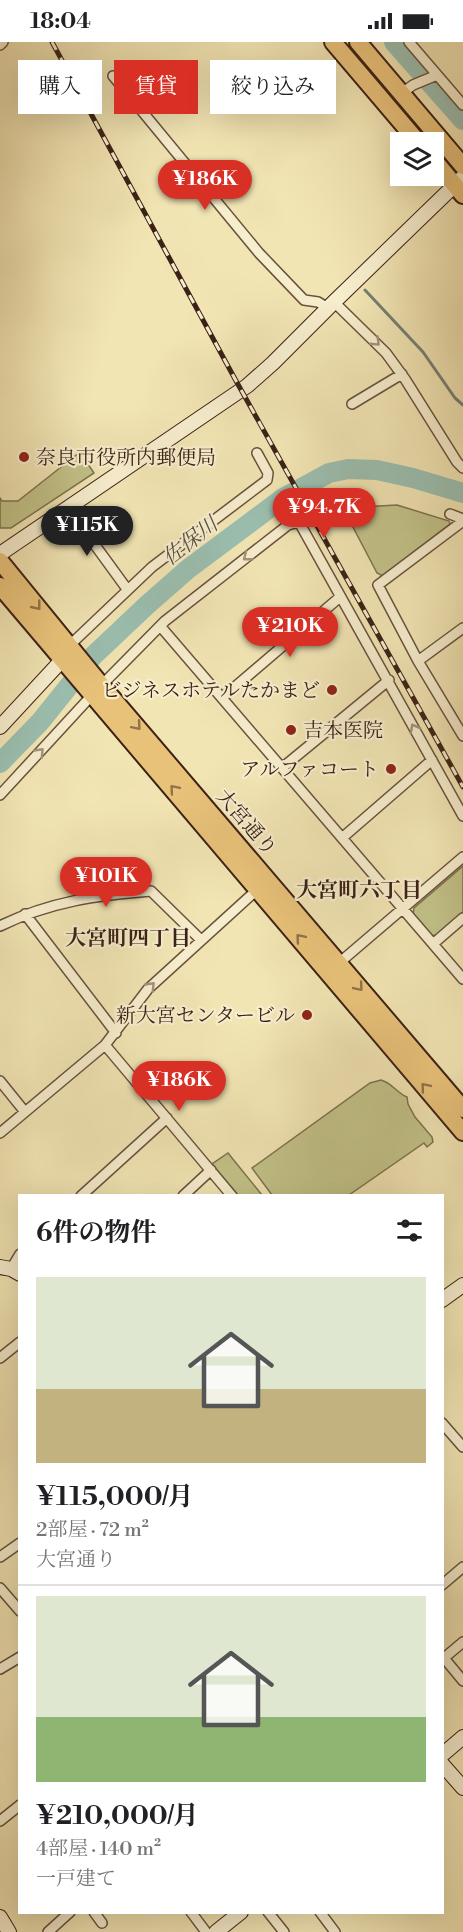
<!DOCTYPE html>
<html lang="ja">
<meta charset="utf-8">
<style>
:root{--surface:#fff;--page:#f2f2f2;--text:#202124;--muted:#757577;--line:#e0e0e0;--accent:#d93025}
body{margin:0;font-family:"Libre Bodoni","Noto Serif JP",serif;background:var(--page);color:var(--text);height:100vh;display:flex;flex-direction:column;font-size:22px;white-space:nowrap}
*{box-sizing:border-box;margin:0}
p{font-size:20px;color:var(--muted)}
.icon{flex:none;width:33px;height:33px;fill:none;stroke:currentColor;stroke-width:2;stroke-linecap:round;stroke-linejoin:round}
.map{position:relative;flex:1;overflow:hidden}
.sheet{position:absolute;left:18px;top:1152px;width:426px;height:720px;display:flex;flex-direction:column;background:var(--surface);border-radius:0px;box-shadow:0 6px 24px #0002}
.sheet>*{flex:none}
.hud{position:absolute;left:18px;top:18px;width:428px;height:54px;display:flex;gap:12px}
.controls{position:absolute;left:390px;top:90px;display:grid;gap:12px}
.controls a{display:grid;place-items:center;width:54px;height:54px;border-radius:0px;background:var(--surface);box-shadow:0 6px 24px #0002;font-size:30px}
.price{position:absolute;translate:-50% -51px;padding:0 14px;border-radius:21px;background:var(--accent);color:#fff;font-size:20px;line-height:39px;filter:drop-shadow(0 2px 3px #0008)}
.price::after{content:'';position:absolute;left:50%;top:36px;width:18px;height:14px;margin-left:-9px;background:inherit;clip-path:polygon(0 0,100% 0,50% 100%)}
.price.active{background:#222;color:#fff}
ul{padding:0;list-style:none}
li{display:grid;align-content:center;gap:12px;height:318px;padding:0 18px}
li+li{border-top:2px solid var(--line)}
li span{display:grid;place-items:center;height:186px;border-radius:0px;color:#555}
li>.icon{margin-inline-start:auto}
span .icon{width:108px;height:108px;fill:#fffc;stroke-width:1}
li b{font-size:26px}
h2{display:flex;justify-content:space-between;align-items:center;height:72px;padding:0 18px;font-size:26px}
.tag{padding:0 21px;border-radius:0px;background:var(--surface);box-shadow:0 6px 24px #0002;font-size:21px;line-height:54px}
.tag.active{background:var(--accent);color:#fff}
.status{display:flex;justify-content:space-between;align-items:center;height:42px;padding:0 30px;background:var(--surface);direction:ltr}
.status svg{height:16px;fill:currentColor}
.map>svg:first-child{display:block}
</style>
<div class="status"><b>18:04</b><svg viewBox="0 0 49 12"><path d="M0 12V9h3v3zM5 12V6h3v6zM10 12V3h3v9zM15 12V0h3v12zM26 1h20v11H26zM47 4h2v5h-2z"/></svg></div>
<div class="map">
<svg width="463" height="1890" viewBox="0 0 463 1890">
<rect width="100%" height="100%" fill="#f2e5b4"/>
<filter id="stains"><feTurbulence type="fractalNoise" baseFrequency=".00333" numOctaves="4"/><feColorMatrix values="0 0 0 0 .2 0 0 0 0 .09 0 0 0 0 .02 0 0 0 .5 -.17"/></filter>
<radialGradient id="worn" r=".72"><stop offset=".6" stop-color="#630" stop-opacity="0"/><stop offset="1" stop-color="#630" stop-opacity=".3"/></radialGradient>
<path fill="#c2c288" stroke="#7e724f" stroke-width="1.5" d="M80 410 94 431 11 486H0V456L2 459H18Z
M397 463 449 479 450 482 383 534 377 531 343 466Z
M463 824V872L438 894 431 893 413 872 414 866Z
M381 1038C392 1041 397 1051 407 1055L408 1062 415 1075 432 1095 433 1100 427 1105 424 1101 349 1153H272L252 1126 370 1041Z
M228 1111 262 1153H238L212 1122Z"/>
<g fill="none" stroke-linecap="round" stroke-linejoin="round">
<path stroke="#758072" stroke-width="3" d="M365 248 423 310 455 356 463 363"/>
<path stroke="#9bbfb0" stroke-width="20" d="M394 0 463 78
M0 721 40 680 93 614 147 563 188 527 283 456 329 431 348 427 377 428 413 436 463 451"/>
<g stroke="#69523e" stroke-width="12">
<path id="street" d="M409 0 463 63
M0 3 3 0
M113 34 259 211 304 258 318 260 328 266
M402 51 413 43 437 33
M334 260 386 311 405 337 457 420 463 426
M352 362 402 332
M68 466 127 547
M450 472 463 477
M463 479 378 543 418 619 463 694
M161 585 463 937
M69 604 152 525 267 438 268 431 257 411
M418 619 463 586
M222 656 340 555
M282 726 389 638
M0 753 93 652 165 579 288 483 299 480 463 774
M342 796 432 718
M25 872 116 991
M0 884C49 860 97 853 151 849L201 898
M433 902 463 876
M339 921 463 815
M105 1003 232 1154
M0 1039 25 1070
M0 1091 105 1003 148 947 259 846
M81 1154 167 1076
M183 1154 211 1128
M11 1227 20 1212
M0 1316 20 1300
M442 1381 463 1405
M0 1515 20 1501
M442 1543 463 1525
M0 1546 20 1569
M463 1600 444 1616 463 1639
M0 1627 20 1615
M0 1779 20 1763
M94 1870 102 1881
M191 1870 206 1890
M268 1870 284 1890
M320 1870 335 1890
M48 1890 70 1870"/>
</g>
<g stroke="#3b2116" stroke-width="16">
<path id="secondary" d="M0 512 247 344 273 321 334 260 463 135
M0 685 63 617
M0 1225 11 1227 20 1232
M442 1258 463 1243
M442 1713 463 1695
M442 1722 463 1746
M0 1875 9 1890
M216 1890 241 1870"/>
</g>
<g stroke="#3b2116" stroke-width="20">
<path id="highway" d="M333 0 418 100
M358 0 463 124
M434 118 463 153
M0 519 102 644 463 1067
M0 544 463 1090"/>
</g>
<use href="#street" stroke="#f7eece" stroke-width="9"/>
<use href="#secondary" stroke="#f7eece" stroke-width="14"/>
<use href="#highway" stroke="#e9c27a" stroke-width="16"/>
<g stroke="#3b2116" stroke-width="5">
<path id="rail" d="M52 0 235 337 463 745"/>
</g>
<use href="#rail" stroke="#f7eece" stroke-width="3" stroke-dasharray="9" stroke-linecap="butt"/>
</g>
<defs><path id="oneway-chevron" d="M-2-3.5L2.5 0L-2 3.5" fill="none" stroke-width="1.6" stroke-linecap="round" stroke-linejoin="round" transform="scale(1.5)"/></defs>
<g stroke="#a2927b">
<use href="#oneway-chevron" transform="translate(376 300) rotate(44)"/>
<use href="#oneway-chevron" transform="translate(247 515) rotate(142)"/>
<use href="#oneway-chevron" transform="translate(414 686) rotate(-118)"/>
<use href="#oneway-chevron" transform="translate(40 710) rotate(-47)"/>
<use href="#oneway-chevron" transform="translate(151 944) rotate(-46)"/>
</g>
<g stroke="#927248">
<use href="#oneway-chevron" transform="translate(37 564) rotate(51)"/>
<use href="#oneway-chevron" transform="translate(137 684) rotate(49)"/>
<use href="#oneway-chevron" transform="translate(174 747) rotate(-130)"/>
<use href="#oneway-chevron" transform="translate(300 896) rotate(-130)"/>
<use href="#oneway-chevron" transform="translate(359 945) rotate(50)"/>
<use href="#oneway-chevron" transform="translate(425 1045) rotate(-130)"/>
</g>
<g fill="#8f2418" stroke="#f7eece" stroke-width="2">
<circle cx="24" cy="415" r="6"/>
<circle cx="332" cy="648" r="6"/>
<circle cx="291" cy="688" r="6"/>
<circle cx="391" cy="727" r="6"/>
<circle cx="307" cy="973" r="6"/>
</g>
<g text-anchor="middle" stroke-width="4.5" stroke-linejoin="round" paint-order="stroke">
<g font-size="20" fill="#3b2116" stroke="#f7eece" text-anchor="end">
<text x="36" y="422" text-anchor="start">奈良市役所内郵便局</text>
<text x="320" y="655">ビジネスホテルたかまど</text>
<text x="303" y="695" text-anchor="start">吉本医院</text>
<text x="379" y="734">アルファコート</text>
<text x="295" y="980">新大宮センタービル</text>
</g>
<g font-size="20" fill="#3b2116" stroke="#f7eece">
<text transform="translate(247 780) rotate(49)" y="7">大宮通り</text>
</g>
<g font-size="21" font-style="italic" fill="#585044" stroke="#f7eece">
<text transform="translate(190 499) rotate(-38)" y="7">佐保川</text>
</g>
<g font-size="21" font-weight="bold" fill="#3b2116" stroke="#f7eece">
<text x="359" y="855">大宮町六丁目</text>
<text x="128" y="903">大宮町四丁目</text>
</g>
</g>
<rect width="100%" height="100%" filter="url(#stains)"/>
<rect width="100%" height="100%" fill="url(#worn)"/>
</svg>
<div class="controls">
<a><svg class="icon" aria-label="layers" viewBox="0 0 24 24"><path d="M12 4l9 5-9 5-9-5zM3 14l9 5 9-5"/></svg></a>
</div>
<b class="price" style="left:205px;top:169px">¥186K</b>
<b class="price" style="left:324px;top:497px">¥94.7K</b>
<b class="price active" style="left:87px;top:515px">¥115K</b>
<b class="price" style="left:290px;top:616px">¥210K</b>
<b class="price" style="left:106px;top:866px">¥101K</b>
<b class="price" style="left:179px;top:1070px">¥186K</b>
<div class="hud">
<a class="tag">購入</a>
<a class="tag active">賃貸</a>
<a class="tag">絞り込み</a>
</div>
<section class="sheet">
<h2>6件の物件<svg class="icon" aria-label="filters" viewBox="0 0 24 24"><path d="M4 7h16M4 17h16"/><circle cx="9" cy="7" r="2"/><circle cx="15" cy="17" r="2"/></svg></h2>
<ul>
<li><span style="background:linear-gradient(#dfe7d0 60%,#c2b280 0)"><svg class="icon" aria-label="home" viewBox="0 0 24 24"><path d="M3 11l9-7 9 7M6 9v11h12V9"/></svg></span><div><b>¥115,000/月</b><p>2部屋 · 72 m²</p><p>大宮通り</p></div></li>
<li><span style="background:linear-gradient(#dfe7d0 65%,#8fb573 0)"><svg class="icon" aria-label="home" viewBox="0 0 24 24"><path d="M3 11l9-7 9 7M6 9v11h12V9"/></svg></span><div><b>¥210,000/月</b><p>4部屋 · 140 m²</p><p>一戸建て</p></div></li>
</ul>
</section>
</div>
